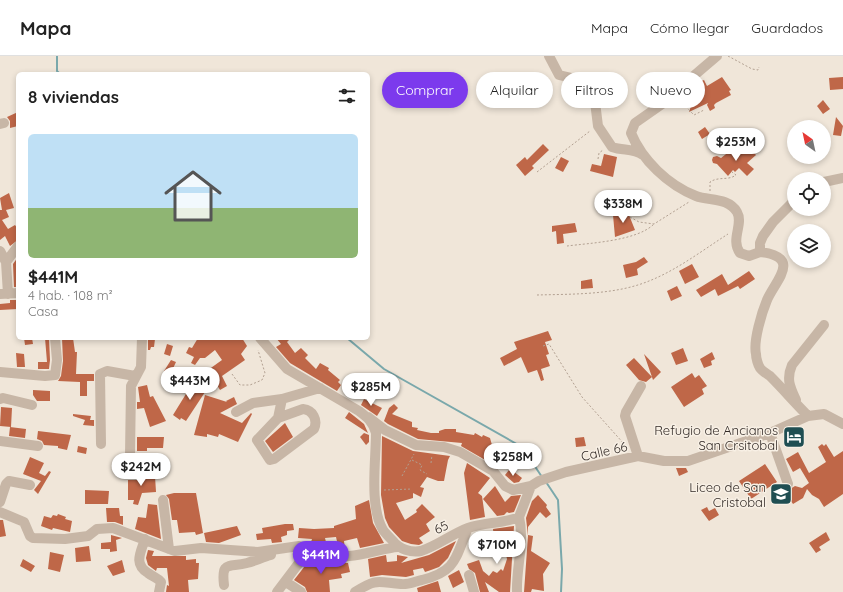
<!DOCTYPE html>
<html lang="es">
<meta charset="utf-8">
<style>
:root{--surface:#fff;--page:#f2f2f2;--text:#222;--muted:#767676;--line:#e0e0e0;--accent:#7c3aed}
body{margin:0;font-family:Quicksand,sans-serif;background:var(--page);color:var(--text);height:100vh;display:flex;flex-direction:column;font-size:15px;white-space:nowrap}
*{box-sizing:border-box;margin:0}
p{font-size:13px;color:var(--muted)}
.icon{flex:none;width:22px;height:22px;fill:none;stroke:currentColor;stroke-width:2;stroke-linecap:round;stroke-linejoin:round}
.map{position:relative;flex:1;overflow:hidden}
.sheet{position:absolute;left:16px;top:16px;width:354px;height:268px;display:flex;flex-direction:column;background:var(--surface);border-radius:6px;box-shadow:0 2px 6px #0003}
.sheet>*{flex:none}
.top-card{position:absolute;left:382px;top:16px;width:380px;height:36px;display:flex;gap:8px}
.needle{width:26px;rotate:327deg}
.tools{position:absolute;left:787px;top:64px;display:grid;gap:8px}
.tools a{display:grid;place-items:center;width:44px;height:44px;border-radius:50%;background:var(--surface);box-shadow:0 2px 6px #0003;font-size:20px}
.price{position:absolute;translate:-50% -34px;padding:0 9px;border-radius:14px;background:#fff;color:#222;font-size:13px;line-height:26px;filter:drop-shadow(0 1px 2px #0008)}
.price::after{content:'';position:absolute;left:50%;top:24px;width:12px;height:9px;margin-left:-6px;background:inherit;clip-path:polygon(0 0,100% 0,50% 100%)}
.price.active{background:var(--accent);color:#fff}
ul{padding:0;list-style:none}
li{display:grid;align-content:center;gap:8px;height:212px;padding:0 12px}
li+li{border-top:1px solid var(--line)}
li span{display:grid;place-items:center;height:124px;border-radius:6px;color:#555}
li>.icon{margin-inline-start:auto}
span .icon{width:72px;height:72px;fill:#fffc;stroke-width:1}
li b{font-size:17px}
h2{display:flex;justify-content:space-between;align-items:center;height:48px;padding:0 12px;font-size:17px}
.chip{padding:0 14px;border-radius:18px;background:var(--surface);box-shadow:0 2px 6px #0003;font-size:14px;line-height:36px}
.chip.active{background:var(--accent);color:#fff}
header{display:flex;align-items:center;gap:24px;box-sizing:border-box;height:56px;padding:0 20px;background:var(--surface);border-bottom:1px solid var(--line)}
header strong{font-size:19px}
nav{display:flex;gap:22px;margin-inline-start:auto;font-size:14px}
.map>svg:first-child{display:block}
</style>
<header>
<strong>Mapa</strong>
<nav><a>Mapa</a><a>Cómo llegar</a><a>Guardados</a></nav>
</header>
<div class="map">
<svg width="843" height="536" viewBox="0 0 843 536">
<rect width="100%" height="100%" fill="#f0e6d9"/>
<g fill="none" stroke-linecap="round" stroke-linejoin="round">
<path stroke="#7aa8ab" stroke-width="2" d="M57 0V15L60 18
M347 282 384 313 522 391 542 421
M546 426 558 444 562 513 561 536"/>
</g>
<path fill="#bf6748" d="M722 21 731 34 729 35 731 39 716 47 714 49 715 52 710 55 707 49 708 47 689 56 691 50 687 36 694 28 704 24 707 30Z
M843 21V33L830 34 829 22Z
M823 44 830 53 823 58 817 50Z
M18 56V70L10 72V65L7 61Z
M836 61 843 70 841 80 833 79Z
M705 71 710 78 702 83 698 76Z
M543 88 549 94 532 110 534 112 525 120 516 109 525 101 527 104Z
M748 90 756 99 747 107 754 113 747 120 739 112 735 116 733 114 728 120 717 108 713 107 712 104 713 101 717 100 721 102 730 95 734 99 737 96 739 98Z
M604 98 617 101 613 121 590 115 592 108 601 110Z
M561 101 569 105 563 116 555 112Z
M9 137 14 152 6 154 9 161 2 164 8 173 15 169 18 173V184L10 190 5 180 0 184V154H2L0 142Z
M631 150 640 151 639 157 630 155Z
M627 154 635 174 615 181 613 159Z
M575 167 577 176 563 178 564 187 557 188 556 175 552 176V170Z
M18 201V231H14L13 208Z
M644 201 648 206 637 213 638 219 626 222 623 209 636 206Z
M692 208 699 221 685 228 679 215Z
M749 215 755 223 740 233 738 230 718 240 715 233 701 241 696 234 722 218 728 229Z
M592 223 593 232 581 233V225Z
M677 230 682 240 671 245 667 235Z
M10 244H18V253L0 254V248L10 247Z
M548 275 552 284 545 286 549 298 546 299 550 310 541 313 544 324 541 325 537 314 528 317 521 301 504 310 500 302 517 293 514 286Z
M24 282H32L33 288 25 289Z
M45 282H49L50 304 49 313H38V306H47Z
M62 282H73L75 296H77L76 318H94V325H87V340H80V326L58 325 61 320 63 305Z
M148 282 155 283 154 291H151L150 294H148Z
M198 282H242L247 290 241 298 245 304 222 320 227 330 220 334 208 314 222 304 215 294 205 302H200L195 309 191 307 194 301 186 297 189 291 192 292Z
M276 282H291L287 286 295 297 301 292 308 299 305 302 316 313 320 307 329 312 328 314 340 324 338 326 341 329 337 335 290 307 276 291 281 288Z
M167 288 173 290 170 300 164 298Z
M683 292 688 305 676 309 671 297Z
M712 296 715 303 711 305 712 309 704 312 700 303Z
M16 297 24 298 25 311H17Z
M644 298 661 316 653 324Z
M634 302 652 321 646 326 639 324 626 309Z
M171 304 176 306 170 319 164 315Z
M692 317 695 322 699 319 707 330 702 333 704 338 684 351 671 331Z
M194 325 207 333 186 365 181 362 180 364 173 359Z
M147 329 150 341 153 340 166 365 150 371 144 352 137 353V346H140L138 331Z
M33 334 50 335V345H37L33 339Z
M205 339 227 346 226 345 234 341 237 348 220 357 242 367 251 357 252 358 238 386 219 378 218 381 207 378V381L194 379Z
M364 343 382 352 377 360 361 349Z
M394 348 398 352 392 358 412 366V371L418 372 417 374 431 377H439V375L445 373H456V376L474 379 475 377 482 381 483 379 490 382 492 389 489 394 503 406 499 412 461 390 462 387 418 383 388 368 384 365 389 352Z
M1 351 12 352 11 371 0 370Z
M349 356 364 368 368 377 345 362Z
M73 358 91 360 90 364H94V370L83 369 85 364 73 360Z
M285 367 293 381 273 396 265 385Z
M10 371 26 373 25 382 9 380Z
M38 375 71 379 67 394 58 392V390L44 389 42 385 37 383Z
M364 377 369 379V386L366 389 360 381Z
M382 380 413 395 450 400 448 404 444 425H438L427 421 420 431 424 432 421 441 413 437V442L396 447 405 464 417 456 416 454 422 448 435 461 426 468 430 475 419 482 423 487 419 489 411 488 402 485 389 471 385 462 381 439Z
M137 381H164L163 392H147V395H137Z
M584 381 586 390 576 391 575 382Z
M822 388 824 390 826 388 834 401 843 395V438L824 451 819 443 812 439 807 433 803 442 793 448 785 436 795 430 802 432 809 427 800 412 793 416 786 403 798 396 809 417 826 406 818 391Z
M78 390 87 392 86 398 77 396Z
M30 401 44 407 39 417 45 420 49 415 51 416 38 438 34 434 41 425 23 418Z
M467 407 490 422 478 437 482 440 485 461 470 464 464 417Z
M765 408 777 426 751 443 739 425Z
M676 412H686L688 416 679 420Z
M509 414 512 416 513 415 522 422 519 426 514 427 505 419Z
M139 417H146V421L155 420 156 436 142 437 138 449 133 448 134 444H128V424H139Z
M495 430 505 446 511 440 521 439 514 456 509 457 507 456 504 459 497 460 483 443Z
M85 434 109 435 108 448H85Z
M174 437H196L203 477 196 479 195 476 179 477 177 464H172L169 443 166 439Z
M538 439 547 449 546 451 551 458 546 462 540 456 528 471V479L533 480 531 495 550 507 543 518 544 535 532 533 531 536H524L528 480 526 462 532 445Z
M369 444 373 467 384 487 360 492 357 482 344 485 345 494H339L336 481 325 482 327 490 311 486 312 483 298 482 299 472 314 473 334 472V470L356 463 355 450Z
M148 448 157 449 161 483 135 473 138 461 146 462Z
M707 451 709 455 715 452 719 459 709 465 701 454Z
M106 452H119L120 460H123V469L115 466H107Z
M58 458 66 461 65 463 72 465 70 476 53 472 52 474 41 470 44 460 51 462 53 459 57 460Z
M0 464H3L6 480 0 481Z
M285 468H293L294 474 287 475V479L281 481 282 486 272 487 271 483 257 484 256 478 263 477 262 472Z
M237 470 241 479 219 487 206 486 204 477Z
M514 470 510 536H499L485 526 489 536H480L475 517 469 513 467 508 479 504 483 515 489 520 493 515 497 517 501 513 503 515 507 503 502 482 494 483 493 473Z
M826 476 830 484 819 491 821 494 816 497 809 487Z
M111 479 122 482 116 484 117 495 110 496V493H101V487L111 486Z
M456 485 448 502 439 511 431 514 425 516 423 512 413 514 414 519 406 521 382 519 370 521 368 503 386 499 387 506 397 505V499L408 501 401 507 429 499Z
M89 490 91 505 76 506 75 492Z
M148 494 154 495 152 500H186V504L196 503V507H199L198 523 188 524 189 536H166L167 529 169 530 167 512H157L156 515 148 509 146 502Z
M50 496 64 499 60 516 48 513Z
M23 503 35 510 31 516 20 510Z
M122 504 125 516 113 520 107 510Z
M308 506 348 507 350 516 341 518 342 522 329 524 330 536H307L305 531 294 524Z
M459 514 464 526 453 532 448 520Z
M438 525 441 536H418L417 532Z"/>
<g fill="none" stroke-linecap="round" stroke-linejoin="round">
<path stroke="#b2a091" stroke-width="1" stroke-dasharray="2 2" stroke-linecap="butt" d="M728 0 752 13 758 14 759 11
M680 45 694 59 704 54
M598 103 599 97 603 94
M537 116 590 75
M710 135V126C719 120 728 125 736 119L732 116
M630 161 639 166 654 168 689 146
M567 190C590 187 637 185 654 168
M537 239C573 238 615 239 649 225 677 214 703 194 728 178
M543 290 549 288 582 341 625 389
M232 318 240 329H250L262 324 265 317 258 294
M412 404 422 409 420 414 427 418
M431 407 432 399
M402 420 414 398
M384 434 412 433"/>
<path stroke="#c7b6a6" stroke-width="10" d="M549 0 559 19 576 23 585 29 595 46 598 70 612 91C623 95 634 92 643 99
M717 0 690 23 675 39 635 67 631 77C642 104 668 129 696 140 709 145 728 141 737 156 744 168 730 183 740 197L749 200 760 196
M0 68 4 67
M824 126 843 122
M794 145 773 166 763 180 760 187V196C803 201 775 225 767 244 762 256 753 285 756 298 756 302 758 309 760 312 762 315 767 318 770 320 783 333 795 347 808 360
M0 195 6 206 8 238
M6 206 18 190
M0 238 18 237
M260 282 287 313 359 355C367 361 373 366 376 377 376 404 369 450 383 474 386 478 390 482 393 485 399 493 411 497 421 495 437 490 452 478 468 472 485 466 502 468 519 461L531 430
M0 316 45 320 55 319 57 304 55 282
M0 343 3 342 32 349
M796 344C790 331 786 323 792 309L824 269
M236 356 253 347 282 343 320 332
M368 361 385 374 416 389 444 391 460 396 493 415 505 430 513 434 531 430 539 425 566 416 638 400 664 405H688L770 377 808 360 824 358 843 368
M278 362 303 353C313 354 318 364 314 373L274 403 270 404 257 384 278 362 282 343
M770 377 788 428
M0 385 38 390
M101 388 100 318 107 315 135 320
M130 399 131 330 141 311 142 282
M638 400 625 360 626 356 641 330
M163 444 169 493
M0 446 6 428 9 425 30 429
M0 456 24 466 30 480 33 482 65 483 88 480 97 473 113 472 175 495 201 492 258 496 299 490 328 497
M145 483C141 496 133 508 148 517 153 521 158 522 161 526L159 536
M469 519 474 536
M286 526 301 536
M224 529C221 504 229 512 247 507 255 505 263 501 271 499
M277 536 305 499 325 500 328 497C343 507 380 492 398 491
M355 536C377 522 377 526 401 528 408 529 416 525 422 524 457 515 455 502 468 472
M517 536C516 511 525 486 519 461"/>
</g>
<defs>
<g id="hotel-square" transform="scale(1.15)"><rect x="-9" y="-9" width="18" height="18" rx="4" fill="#1f4e52" stroke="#f8f0e5"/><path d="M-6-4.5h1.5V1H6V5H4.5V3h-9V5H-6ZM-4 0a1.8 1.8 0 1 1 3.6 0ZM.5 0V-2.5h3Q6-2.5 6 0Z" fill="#fff"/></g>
<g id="university-square" transform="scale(1.15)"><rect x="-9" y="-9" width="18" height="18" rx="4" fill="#1f4e52" stroke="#f8f0e5"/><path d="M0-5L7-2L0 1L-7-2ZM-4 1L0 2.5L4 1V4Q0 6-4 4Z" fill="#fff"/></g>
</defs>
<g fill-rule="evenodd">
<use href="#hotel-square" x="794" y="381"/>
<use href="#university-square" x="781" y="438"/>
</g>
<g text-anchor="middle" stroke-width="3" stroke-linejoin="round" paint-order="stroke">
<g font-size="13" fill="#332b27" stroke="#f8f0e5" text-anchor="end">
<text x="778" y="379">Refugio de Ancianos<tspan x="778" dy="15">San Crsitobal</tspan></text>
<text x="766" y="436">Liceo de San<tspan x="766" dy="15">Cristobal</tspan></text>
</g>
<g font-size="13" fill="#332b27" stroke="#f8f0e5">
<text transform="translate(604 395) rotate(-13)" y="5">Calle 66</text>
<text transform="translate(441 471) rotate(-25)" y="5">65</text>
</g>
</g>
</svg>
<div class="tools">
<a><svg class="needle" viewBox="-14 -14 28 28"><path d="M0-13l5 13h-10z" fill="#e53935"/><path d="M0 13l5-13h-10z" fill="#767676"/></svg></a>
<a><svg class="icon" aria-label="locate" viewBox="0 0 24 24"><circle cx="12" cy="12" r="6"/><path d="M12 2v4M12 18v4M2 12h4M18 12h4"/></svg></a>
<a><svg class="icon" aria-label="layers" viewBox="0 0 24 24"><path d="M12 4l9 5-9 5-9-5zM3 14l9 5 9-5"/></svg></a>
</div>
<b class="price" style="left:736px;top:106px">$253M</b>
<b class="price" style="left:623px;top:168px">$338M</b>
<b class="price" style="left:190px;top:345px">$443M</b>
<b class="price" style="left:371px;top:351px">$285M</b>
<b class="price" style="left:513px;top:421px">$258M</b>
<b class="price" style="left:141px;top:431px">$242M</b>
<b class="price" style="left:497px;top:509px">$710M</b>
<b class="price active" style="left:321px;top:519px">$441M</b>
<div class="top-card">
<a class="chip active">Comprar</a>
<a class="chip">Alquilar</a>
<a class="chip">Filtros</a>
<a class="chip">Nuevo</a>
</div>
<section class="sheet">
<h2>8 viviendas<svg class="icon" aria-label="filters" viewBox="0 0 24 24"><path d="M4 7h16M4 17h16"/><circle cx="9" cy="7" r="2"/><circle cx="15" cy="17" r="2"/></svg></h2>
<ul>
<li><span style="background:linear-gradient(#bfe0f5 60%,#8fb573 0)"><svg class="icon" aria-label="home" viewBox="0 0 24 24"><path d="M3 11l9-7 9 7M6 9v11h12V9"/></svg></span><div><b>$441M</b><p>4 hab. · 108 m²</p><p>Casa</p></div></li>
</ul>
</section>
</div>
